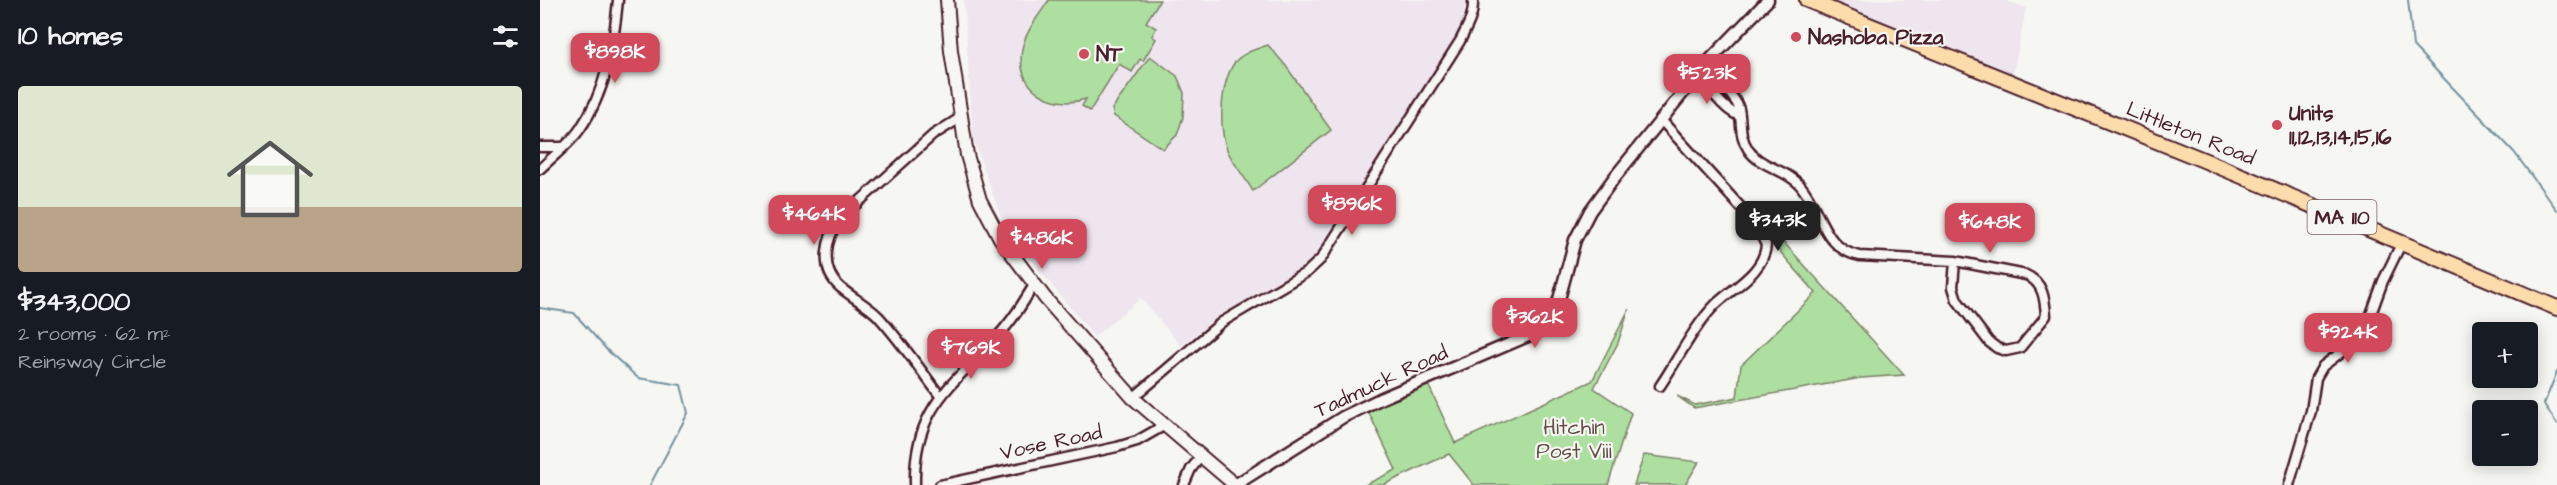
<!DOCTYPE html>
<meta charset="utf-8">
<style>
:root{--surface:#171b24;--page:#20242c;--text:#f1f3f6;--muted:#9ea1a6;--accent:#d1495b}
body{margin:0;font-family:"Architects Daughter",sans-serif;background:var(--page);color:var(--text);height:100vh;display:flex;flex-direction:column;font-size:22px;white-space:nowrap}
*{box-sizing:border-box;margin:0}
p{font-size:20px;color:var(--muted)}
.icon{flex:none;width:33px;height:33px;fill:none;stroke:currentColor;stroke-width:2;stroke-linecap:round;stroke-linejoin:round}
.map{position:relative;flex:1;overflow:hidden}
.drawer{display:flex;flex-direction:column;background:var(--surface);width:540px}
.drawer>*{flex:none}
.fabs{position:absolute;left:1932px;top:322px;display:grid;gap:12px}
.fabs a{display:grid;place-items:center;width:66px;height:66px;border-radius:6px;background:var(--surface);box-shadow:0 3px 15px #0003;font-size:30px}
.price{position:absolute;translate:-50% -51px;padding:0 14px;border-radius:12px;background:var(--accent);color:#fff;font-size:20px;line-height:39px;filter:drop-shadow(0 2px 3px #0008)}
.price::after{content:'';position:absolute;left:50%;top:36px;width:18px;height:14px;margin-left:-9px;background:inherit;clip-path:polygon(0 0,100% 0,50% 100%)}
.price.on{background:#222;color:#fff}
ul{padding:0;list-style:none}
li{display:grid;align-content:center;gap:12px;height:318px;padding:0 18px}
li span{display:grid;place-items:center;height:186px;border-radius:6px;color:#555}
li>.icon{margin-inline-start:auto}
span .icon{width:108px;height:108px;fill:#fffc;stroke-width:1}
li b{font-size:26px}
h2{display:flex;justify-content:space-between;align-items:center;height:72px;padding:0 18px;font-size:26px}
main{display:flex;flex:1;min-height:0}
.map>svg:first-child{display:block}
</style>
<main>
<section class="drawer">
<h2>10 homes<svg class="icon" aria-label="filters" viewBox="0 0 24 24"><path d="M4 7h16M4 17h16"/><circle cx="9" cy="7" r="2"/><circle cx="15" cy="17" r="2"/></svg></h2>
<ul>
<li><span style="background:linear-gradient(#dfe7d0 65%,#b9a48a 0)"><svg class="icon" aria-label="home" viewBox="0 0 24 24"><path d="M3 11l9-7 9 7M6 9v11h12V9"/></svg></span><div><b>$343,000</b><p>2 rooms · 62 m²</p><p>Reinsway Circle</p></div></li>
</ul>
</section>
<div class="map">
<svg width="2017" height="485" viewBox="0 0 2017 485">
<rect width="100%" height="100%" fill="#f6f6f2"/>
<filter id="ink" filterUnits="userSpaceOnUse"><feTurbulence type="fractalNoise" baseFrequency=".0167" numOctaves="2"/><feDisplacementMap in="SourceGraphic" scale="12" xChannelSelector="R" yChannelSelector="G"/><feConvolveMatrix kernelMatrix="1 2 1 2 8 2 1 2 1" color-interpolation-filters="sRGB"/></filter>
<g filter="url(#ink)">
<path fill="#eee5ef" d="M424 0H926L922 27 780 252 764 269 680 315 641 346 601 298 554 337 464 226 433 137Z
M1289 0H1465L1486 8 1473 75Z"/>
<path fill="#addfa0" stroke="#7c7f66" stroke-width="1.5" d="M509 0H620L606 22 616 28 612 36 616 39 603 61 600 59 592 72 579 64 550 111 542 106 546 99C512 110 475 89 482 49 485 32 499 15 509 0Z
M728 45 746 66 791 130 713 191C705 178 695 165 688 152 678 129 680 83 695 62 702 53 717 49 728 45Z
M610 56 637 76 644 93 643 117 637 135 623 149 574 116 572 109Z
M1227 224 1364 375 1321 378 1154 408 1137 396 1155 405 1197 397 1201 365 1276 293 1235 246 1233 236Z
M1089 309 1078 343 1054 388 1091 413 1068 485H934L909 454 843 485H825L856 470 828 411 888 384 915 443 1052 381Z
M1104 455 1159 462 1145 485H1094Z"/>
<g fill="none" stroke-linecap="round" stroke-linejoin="round">
<path stroke="#74939f" stroke-width="2" d="M1868 0 1873 46 1974 152 2017 210
M0 308 34 313 67 350 98 378 141 385 148 413 110 485
M2017 372 2004 404 2017 424"/>
<g stroke="#4a1f2b" stroke-width="13">
<path id="minor" d="M1161 71C1172 75 1196 96 1199 109 1202 123 1199 136 1208 149 1219 167 1246 169 1260 185 1281 209 1283 250 1320 256L1415 261 1486 275C1503 282 1505 299 1506 316L1480 348 1466 351 1457 348 1449 342 1417 300 1413 287 1415 261
M1161 71C1166 87 1183 109 1199 116
M0 147H23
M0 169C13 156 30 144 40 129 66 92 74 44 78 0
M1120 386C1137 361 1154 326 1176 304 1194 287 1224 272 1226 245L1216 224 1122 121
M400 396C381 370 359 339 338 316 327 305 313 298 301 288 279 270 285 238 301 218L393 135 420 118
M593 398 682 322 767 272 781 259 920 41C927 27 934 16 933 0
M375 485C373 408 411 387 457 337 472 321 483 303 494 285
M400 485 577 447 597 441 625 425
M644 485 651 469 662 455
M1749 485 1771 411 1776 378 1783 366 1817 340 1826 328 1843 281 1862 242"/>
</g>
<g stroke="#4a1f2b" stroke-width="15">
<path id="tertiary" d="M695 485 803 417 842 398 995 333 1015 314 1035 240 1050 211 1074 178 1167 63 1228 0"/>
</g>
<g stroke="#4a1f2b" stroke-width="16">
<path id="secondary" d="M407 0 411 51 427 155 440 200 460 238 505 298 593 398 695 485"/>
</g>
<g stroke="#4a1f2b" stroke-width="18">
<path id="primary" d="M1267 0 1661 159 2017 308"/>
</g>
<use href="#minor" stroke="#f6f6f2" stroke-width="8"/>
<use href="#tertiary" stroke="#f6f6f2" stroke-width="10"/>
<use href="#secondary" stroke="#f6f6f2" stroke-width="12"/>
<use href="#primary" stroke="#fddcac" stroke-width="14"/>
</g>
</g>
<g fill="#d1495b" stroke="#f6f6f2" stroke-width="2">
<circle cx="1256" cy="37" r="6"/>
<circle cx="544" cy="54" r="6"/>
<circle cx="1737" cy="125" r="6"/>
</g>
<g text-anchor="middle" stroke-width="4.5" stroke-linejoin="round" paint-order="stroke">
<rect fill="#f6f6f2" stroke="#7e6067" stroke-width="1.5" x="1767.5" y="200" width="69" height="34" rx="4.5"/>
<g font-size="20" font-weight="bold" fill="#4a1f2b">
<text x="1802" y="224">MA 110</text>
</g>
<g font-size="21" font-weight="bold" fill="#4a1f2b" stroke="#f6f6f2" text-anchor="start">
<text x="1268" y="44">Nashoba Pizza</text>
<text x="556" y="61">NT</text>
<text x="1749" y="120">Units<tspan x="1749" dy="24">11,12,13,14,15,16</tspan></text>
</g>
<g font-size="21" fill="#4a1f2b" stroke="#f6f6f2">
<text transform="translate(1651 133) rotate(22)" y="7">Littleton Road</text>
<text transform="translate(841 381) rotate(-25)" y="7">Tadmuck Road</text>
<text transform="translate(511 442) rotate(-12)" y="7">Vose Road</text>
</g>
<g font-size="21" fill="#634f48" stroke="#f6f6f2">
<text x="1034" y="434">Hitchin<tspan x="1034" dy="24">Post Viii</tspan></text>
</g>
</g>
</svg>
<div class="fabs">
<a>+</a>
<a>−</a>
</div>
<b class="price" style="left:75px;top:84px">$898K</b>
<b class="price" style="left:1167px;top:105px">$523K</b>
<b class="price" style="left:812px;top:236px">$896K</b>
<b class="price" style="left:274px;top:246px">$464K</b>
<b class="price on" style="left:1238px;top:252px">$343K</b>
<b class="price" style="left:1450px;top:254px">$648K</b>
<b class="price" style="left:502px;top:270px">$486K</b>
<b class="price" style="left:995px;top:349px">$362K</b>
<b class="price" style="left:1808px;top:364px">$924K</b>
<b class="price" style="left:431px;top:380px">$769K</b>
</div>
</main>
